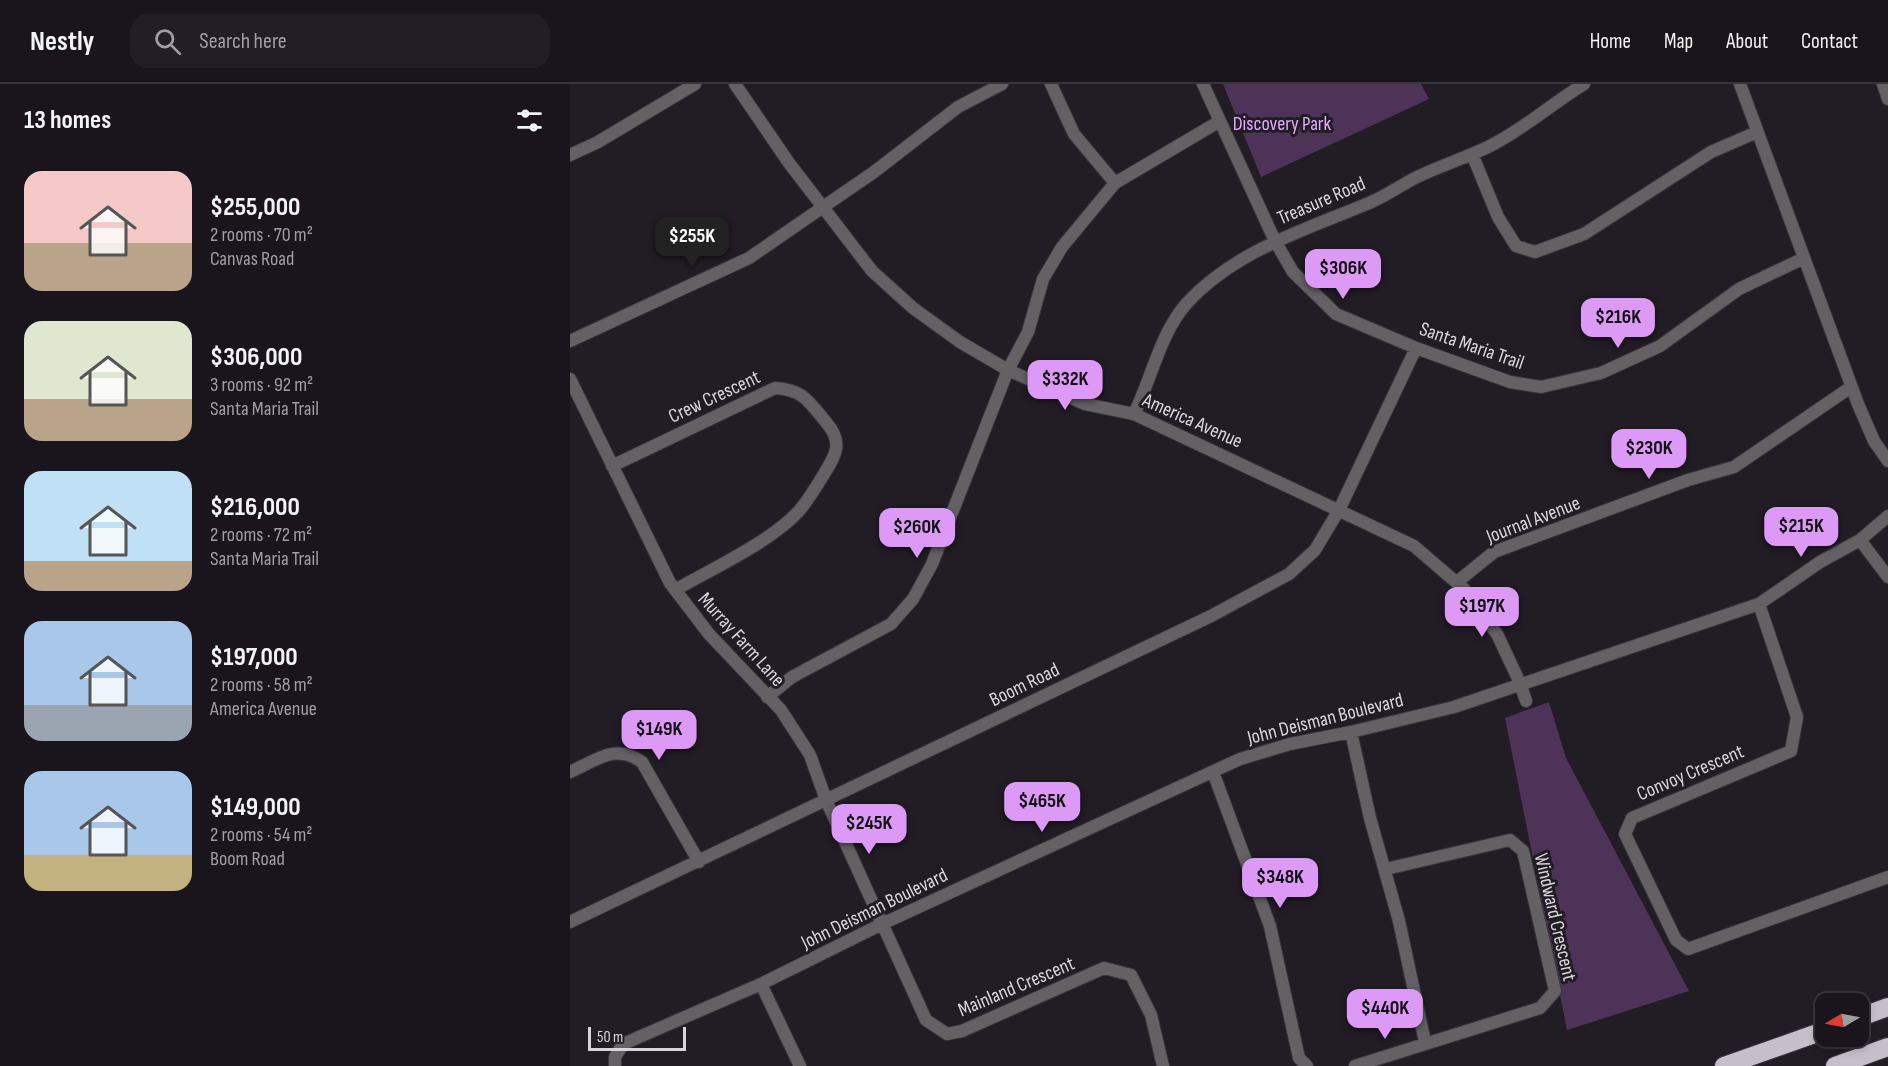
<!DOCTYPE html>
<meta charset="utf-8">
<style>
:root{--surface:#1a151c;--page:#231e25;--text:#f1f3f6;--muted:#9f9fa3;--line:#38343b;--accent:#dc99f5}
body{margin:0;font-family:"Sofia Sans Condensed",sans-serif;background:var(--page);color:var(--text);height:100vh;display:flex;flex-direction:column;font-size:22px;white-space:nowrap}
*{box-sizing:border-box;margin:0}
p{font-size:20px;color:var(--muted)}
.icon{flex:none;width:33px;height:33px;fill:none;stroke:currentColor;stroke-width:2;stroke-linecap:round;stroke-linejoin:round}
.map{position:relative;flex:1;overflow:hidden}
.drawer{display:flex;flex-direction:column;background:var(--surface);width:570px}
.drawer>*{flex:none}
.needle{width:39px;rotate:260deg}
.buttons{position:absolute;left:1245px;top:909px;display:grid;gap:12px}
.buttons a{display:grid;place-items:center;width:54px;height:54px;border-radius:12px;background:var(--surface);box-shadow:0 3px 9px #0003,0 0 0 2px var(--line);font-size:30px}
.scale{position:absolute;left:18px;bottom:15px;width:98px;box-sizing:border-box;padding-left:6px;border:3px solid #d9d5da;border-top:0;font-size:16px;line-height:21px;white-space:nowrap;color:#d9d5da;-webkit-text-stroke:4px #221c25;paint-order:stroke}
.price{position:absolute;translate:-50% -51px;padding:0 14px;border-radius:12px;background:var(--accent);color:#111;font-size:20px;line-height:39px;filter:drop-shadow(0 2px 3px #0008)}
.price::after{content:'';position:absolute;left:50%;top:36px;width:18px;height:14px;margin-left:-9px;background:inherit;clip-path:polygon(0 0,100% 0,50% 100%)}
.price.selected{background:#222;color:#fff}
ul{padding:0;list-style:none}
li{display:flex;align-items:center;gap:18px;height:150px;padding:0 24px}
li span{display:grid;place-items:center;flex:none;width:168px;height:120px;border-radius:18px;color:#555}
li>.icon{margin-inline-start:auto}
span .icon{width:72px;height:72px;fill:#fffc;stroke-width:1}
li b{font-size:26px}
h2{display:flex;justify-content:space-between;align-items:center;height:72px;padding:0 24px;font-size:26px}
header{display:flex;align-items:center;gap:36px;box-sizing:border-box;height:84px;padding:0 30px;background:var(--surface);border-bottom:2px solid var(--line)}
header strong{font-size:28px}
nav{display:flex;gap:33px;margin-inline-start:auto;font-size:21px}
.search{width:420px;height:54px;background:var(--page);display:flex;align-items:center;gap:15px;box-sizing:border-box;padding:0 21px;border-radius:18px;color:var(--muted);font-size:22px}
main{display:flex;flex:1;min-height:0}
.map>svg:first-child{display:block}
</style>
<header>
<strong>Nestly</strong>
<div class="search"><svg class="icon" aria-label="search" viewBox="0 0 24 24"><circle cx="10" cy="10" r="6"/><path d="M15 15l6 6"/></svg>Search here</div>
<nav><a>Home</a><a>Map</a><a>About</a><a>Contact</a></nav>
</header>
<main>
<section class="drawer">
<h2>13 homes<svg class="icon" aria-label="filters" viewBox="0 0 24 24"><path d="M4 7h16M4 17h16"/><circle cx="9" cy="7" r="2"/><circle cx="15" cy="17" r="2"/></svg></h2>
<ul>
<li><span style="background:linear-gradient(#f6c9c9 60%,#b9a48a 0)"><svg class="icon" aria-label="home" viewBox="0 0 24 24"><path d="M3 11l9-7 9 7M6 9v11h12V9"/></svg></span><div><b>$255,000</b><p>2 rooms · 70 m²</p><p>Canvas Road</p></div></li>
<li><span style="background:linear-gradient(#dfe7d0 65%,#b9a48a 0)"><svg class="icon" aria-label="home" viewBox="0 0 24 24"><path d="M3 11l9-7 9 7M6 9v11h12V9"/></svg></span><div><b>$306,000</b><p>3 rooms · 92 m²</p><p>Santa Maria Trail</p></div></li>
<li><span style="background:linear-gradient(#bfe0f5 75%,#b9a48a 0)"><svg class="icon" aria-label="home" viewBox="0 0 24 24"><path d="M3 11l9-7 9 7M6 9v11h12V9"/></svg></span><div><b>$216,000</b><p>2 rooms · 72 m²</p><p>Santa Maria Trail</p></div></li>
<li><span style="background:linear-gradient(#a9c7e8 70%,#9aa5b1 0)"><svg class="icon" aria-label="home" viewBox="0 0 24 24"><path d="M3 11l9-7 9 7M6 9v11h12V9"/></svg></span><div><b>$197,000</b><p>2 rooms · 58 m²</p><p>America Avenue</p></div></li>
<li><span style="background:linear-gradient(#a9c7e8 70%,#c2b280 0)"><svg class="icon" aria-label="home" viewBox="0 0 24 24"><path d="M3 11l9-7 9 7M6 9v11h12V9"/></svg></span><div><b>$149,000</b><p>2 rooms · 54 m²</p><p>Boom Road</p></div></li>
</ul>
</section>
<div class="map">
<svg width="1318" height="982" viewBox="0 0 1318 982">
<rect width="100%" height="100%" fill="#221c25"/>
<path fill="#4d3357" d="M653 0H851L859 15 691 93Z
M979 618 996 674 1119 907 997 946 935 634Z"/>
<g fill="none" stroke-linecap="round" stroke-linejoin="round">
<g stroke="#3c363e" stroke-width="14">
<path id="minor" d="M481 0 504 50 545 99
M633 0 705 157 723 188 766 230 846 264 940 298 971 303 1031 289 1090 262 1169 205 1232 175
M1170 0 1288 320 1304 357 1318 377
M1313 0 1318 15
M902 70 928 133 946 162 965 168 1014 150 1141 68 1187 48
M0 71 28 58 125 0
M0 257 179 174 304 88 388 23 432 0
M0 295 100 499 139 550 211 626 240 671 256 716 356 936 377 950 392 947 534 884 561 891 581 931 593 982
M564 330C582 294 590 249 617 219 666 166 735 146 799 119 816 112 831 101 847 93 870 82 895 74 918 63 953 46 981 20 1014 0
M42 382 205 304C234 306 238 317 256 338 273 358 267 369 254 390 246 403 238 417 228 428 200 458 142 485 105 506
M1290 456 1318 493
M887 498 924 468 1118 396 1164 383 1281 303
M1189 520 1227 633 1221 667 1062 734 1055 750 1106 856 1118 865 1318 793
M197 613 222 593 321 540 343 515 362 480 438 286 458 248 473 195 492 163 545 99 650 37
M781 648 800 734 829 837 855 958
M0 688C27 676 45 659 72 678L129 778
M643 688 700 842 729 974 737 982
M0 838 641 532 719 490 745 466 769 426 846 264
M191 900 230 982
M45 982V973L53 960 191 900 314 839 670 675 720 660 781 648 884 623 1189 520 1250 478 1290 456 1318 432
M785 982 970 924 985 907 953 767 940 756 816 785"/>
</g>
<g stroke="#3c363e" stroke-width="14">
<path id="tertiary" d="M165 0 219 79 302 187 343 224 390 258 438 286 515 320 564 330 844 462 894 505 927 550 950 599 956 617"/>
</g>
<g stroke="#3c363e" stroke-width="20">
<path id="motorway" d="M1288 934 1318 923
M1154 982 1256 946
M1265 982 1318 963"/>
</g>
<use href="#minor" stroke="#646165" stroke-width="12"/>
<use href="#tertiary" stroke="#646165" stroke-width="12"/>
<use href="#motorway" stroke="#c6bec9" stroke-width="18"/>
</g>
<g text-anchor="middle" stroke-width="6" stroke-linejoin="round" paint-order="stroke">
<g font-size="20" fill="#e6acfc" stroke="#221c25">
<text x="712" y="46">Discovery Park</text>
</g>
<g font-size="20" fill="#d9d5da" stroke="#221c25">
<text transform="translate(751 116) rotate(-23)" y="7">Treasure Road</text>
<text transform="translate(902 261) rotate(19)" y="7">Santa Maria Trail</text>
<text transform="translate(144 312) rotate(-25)" y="7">Crew Crescent</text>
<text transform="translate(623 336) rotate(24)" y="7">America Avenue</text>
<text transform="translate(963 435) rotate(-21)" y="7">Journal Avenue</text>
<text transform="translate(172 555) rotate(48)" y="7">Murray Farm Lane</text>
<text transform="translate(454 600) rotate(-26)" y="7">Boom Road</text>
<text transform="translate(755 634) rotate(-14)" y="7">John Deisman Boulevard</text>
<text transform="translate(1120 688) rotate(-23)" y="7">Convoy Crescent</text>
<text transform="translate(304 824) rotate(-26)" y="7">John Deisman Boulevard</text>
<text transform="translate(986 833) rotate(77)" y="7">Windward Crescent</text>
<text transform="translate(446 902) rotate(-23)" y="7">Mainland Crescent</text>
</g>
</g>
</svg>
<div class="buttons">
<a><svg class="needle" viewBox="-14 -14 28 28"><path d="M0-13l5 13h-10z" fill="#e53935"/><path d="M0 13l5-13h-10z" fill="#9f9fa3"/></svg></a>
</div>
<div class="scale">50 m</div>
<b class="price selected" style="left:122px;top:184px">$255K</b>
<b class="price" style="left:773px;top:216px">$306K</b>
<b class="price" style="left:1048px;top:265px">$216K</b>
<b class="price" style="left:495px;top:327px">$332K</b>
<b class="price" style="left:1079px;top:396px">$230K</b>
<b class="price" style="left:1231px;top:474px">$215K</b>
<b class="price" style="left:347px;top:475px">$260K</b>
<b class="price" style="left:912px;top:554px">$197K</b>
<b class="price" style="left:89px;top:677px">$149K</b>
<b class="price" style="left:472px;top:749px">$465K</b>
<b class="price" style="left:299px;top:771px">$245K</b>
<b class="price" style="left:710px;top:825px">$348K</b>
<b class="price" style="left:815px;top:956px">$440K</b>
</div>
</main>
